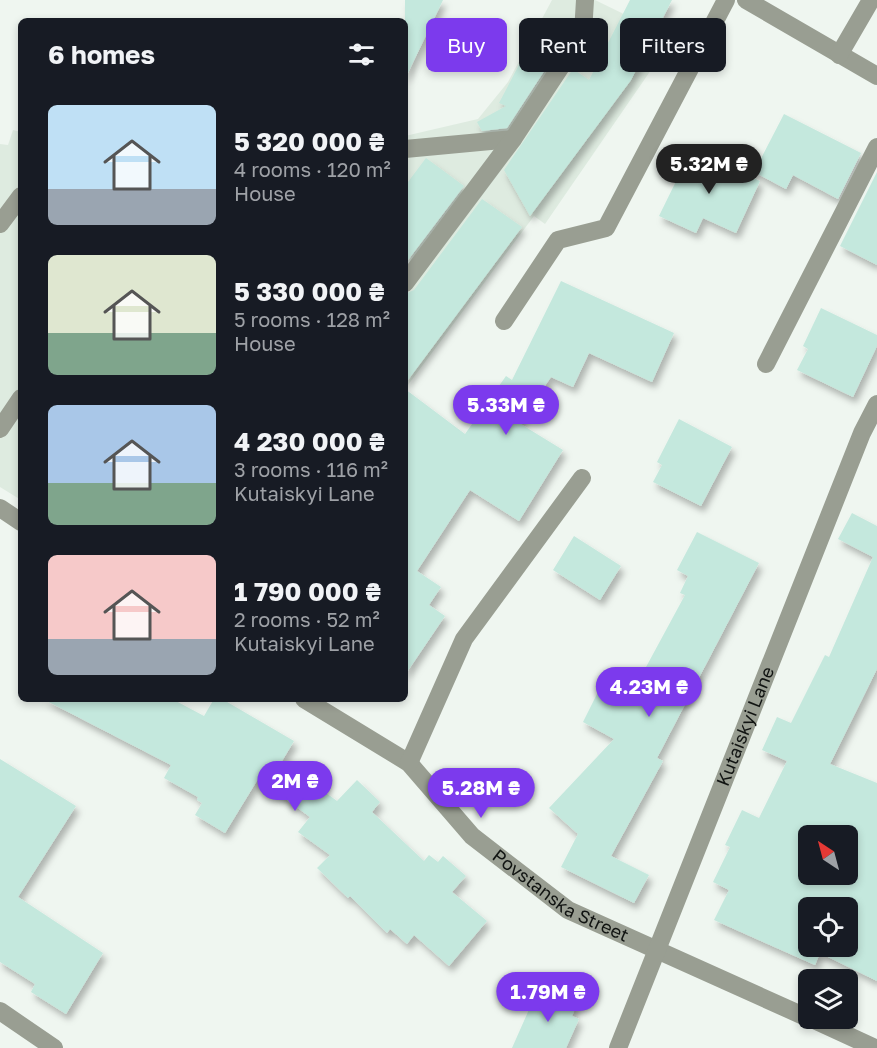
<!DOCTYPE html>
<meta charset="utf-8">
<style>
:root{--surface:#171b24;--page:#20242c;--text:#f1f3f6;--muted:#9ea1a6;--accent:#7c3aed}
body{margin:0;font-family:"Golos Text",sans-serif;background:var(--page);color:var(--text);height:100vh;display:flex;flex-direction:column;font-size:22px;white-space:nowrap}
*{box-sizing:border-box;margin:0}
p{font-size:20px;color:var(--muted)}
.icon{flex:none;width:33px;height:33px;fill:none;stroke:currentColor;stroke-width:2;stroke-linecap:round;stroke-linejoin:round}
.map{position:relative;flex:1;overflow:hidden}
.details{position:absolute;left:18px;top:18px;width:390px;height:684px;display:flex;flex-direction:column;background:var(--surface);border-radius:9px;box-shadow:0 3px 9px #0003}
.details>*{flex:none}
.banner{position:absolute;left:426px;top:18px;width:360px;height:54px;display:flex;gap:12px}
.needle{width:39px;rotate:324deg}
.tools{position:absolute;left:798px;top:825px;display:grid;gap:12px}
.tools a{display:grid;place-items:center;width:60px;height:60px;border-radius:9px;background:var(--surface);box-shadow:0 3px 9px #0003;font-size:30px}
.price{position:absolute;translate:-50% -51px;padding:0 14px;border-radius:21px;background:var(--accent);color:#fff;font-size:20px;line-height:39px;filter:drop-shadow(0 2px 3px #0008)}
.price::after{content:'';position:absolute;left:50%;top:36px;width:18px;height:14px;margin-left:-9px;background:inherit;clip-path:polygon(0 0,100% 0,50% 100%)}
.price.current{background:#222;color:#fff}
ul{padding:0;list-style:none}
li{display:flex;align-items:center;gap:18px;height:150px;padding:0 30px}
li span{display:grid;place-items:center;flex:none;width:168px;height:120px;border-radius:9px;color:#555}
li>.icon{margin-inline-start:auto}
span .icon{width:72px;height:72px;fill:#fffc;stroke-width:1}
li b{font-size:26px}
h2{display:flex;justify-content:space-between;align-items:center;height:72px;padding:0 30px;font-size:26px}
.tag{padding:0 21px;border-radius:9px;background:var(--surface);box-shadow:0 3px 9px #0003;font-size:21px;line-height:54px}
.tag.current{background:var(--accent);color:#fff}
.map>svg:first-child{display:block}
</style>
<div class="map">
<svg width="877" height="1048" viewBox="0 0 877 1048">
<defs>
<filter id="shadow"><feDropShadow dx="3.5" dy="6" stdDeviation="3" flood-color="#0004"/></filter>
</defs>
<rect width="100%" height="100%" fill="#eff6f0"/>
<path fill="#deebe0" d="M552 0H595L673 38 545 224 534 216 405 389V136L478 119 508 82Z
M13 130 21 132V500L0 487V144L8 145Z"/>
<path fill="#c4e8dd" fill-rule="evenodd" filter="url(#shadow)" d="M405 0H443L405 79Z
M630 0H672L631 80 530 216 504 170 573 69 589 80Z
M532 40 554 56 507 128 482 131 477 122 506 106 499 103Z
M784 114 861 153 838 199 793 175 786 189 754 172Z
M697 152 760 181 736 233 703 218 696 233 659 216 685 163 691 165Z
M426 158 464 186 405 264V186Z
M877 172V265L840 246Z
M482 199 522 227 405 384V294L414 290Z
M561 281 674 333 652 382 589 353 573 387 551 377 519 423 563 450 519 521 470 490 417 571 441 587 429 605 445 616 405 675V389L465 434 506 376 512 380Z
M821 308 877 335V346L853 397 797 370 808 349 803 346Z
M679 419 732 447 701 506 653 482 662 465 657 462Z
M852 513 877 526V669L830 764 877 783V981L820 953 815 965 714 920 729 890 713 882 730 847 725 845 742 810 759 818 787 761 762 750 777 717 791 723 825 655 829 657 873 557 838 539ZM808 836H848V874H808ZM808 908H848V946H808Z
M697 532 759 563 657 758 663 761 611 856 649 875 634 903 561 867 578 834 549 808 614 739 583 722 599 690 626 704 685 595 680 593 688 576 677 570Z
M574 536 621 566 600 600 553 570Z
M43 699H172L204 716 214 699H222L294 741 282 761 337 801 357 780 380 802 372 812 424 861 429 855 438 862 443 856 466 876 452 892 487 921 449 966 414 935 407 944 390 929 387 933 350 896 348 898 317 868 330 855 298 832 310 817 258 779 225 833 195 815 202 803 197 800 198 797 164 778 171 765Z
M0 759 76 806 18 897 103 953 66 1014 31 992 35 984 0 962Z
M539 987 577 1004 572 1016 579 1019 566 1048H512Z"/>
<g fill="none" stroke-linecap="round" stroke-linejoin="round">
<g stroke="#999e92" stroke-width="18">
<path d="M746 0 877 76"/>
<path d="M839 55 871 0"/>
<path d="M405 149 513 139"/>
<path d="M0 224 21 196"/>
<path d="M405 283 513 139 583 33 585 0"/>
<path d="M504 321 558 240 606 228 726 0"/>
<path d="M766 364 877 147"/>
<path d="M0 429 21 398"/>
<path d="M0 508 21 522"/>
<path id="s1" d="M304 699 409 763 472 836 568 910 808 1018"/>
<path d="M409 763 464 639 582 478"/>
<path d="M0 1011 54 1048"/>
<path d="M810 1018 875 1048"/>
<path id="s2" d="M618 1048 862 433 877 404"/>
</g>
</g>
<g text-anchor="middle" stroke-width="4.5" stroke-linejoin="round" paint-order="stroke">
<g font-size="18" fill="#111412" stroke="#eff6f0">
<text dy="6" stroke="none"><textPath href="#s2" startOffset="346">Kutaiskyi Lane</textPath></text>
<text dy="6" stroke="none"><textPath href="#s1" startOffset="327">Povstanska Street</textPath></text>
</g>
</g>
</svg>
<div class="tools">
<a><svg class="needle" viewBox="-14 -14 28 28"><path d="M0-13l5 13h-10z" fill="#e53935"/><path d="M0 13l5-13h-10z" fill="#9ea1a6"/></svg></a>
<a><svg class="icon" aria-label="locate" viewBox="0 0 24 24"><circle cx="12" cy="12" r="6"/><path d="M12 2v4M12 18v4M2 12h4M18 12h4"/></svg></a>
<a><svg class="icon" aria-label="layers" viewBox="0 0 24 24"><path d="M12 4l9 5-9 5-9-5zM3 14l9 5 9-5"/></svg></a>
</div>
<b class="price current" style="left:709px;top:195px">5.32M ₴</b>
<b class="price" style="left:506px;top:436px">5.33M ₴</b>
<b class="price" style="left:649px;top:718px">4.23M ₴</b>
<b class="price" style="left:295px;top:812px">2M ₴</b>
<b class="price" style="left:481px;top:819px">5.28M ₴</b>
<b class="price" style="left:548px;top:1023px">1.79M ₴</b>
<div class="banner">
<a class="tag current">Buy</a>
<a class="tag">Rent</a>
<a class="tag">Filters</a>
</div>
<section class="details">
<h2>6 homes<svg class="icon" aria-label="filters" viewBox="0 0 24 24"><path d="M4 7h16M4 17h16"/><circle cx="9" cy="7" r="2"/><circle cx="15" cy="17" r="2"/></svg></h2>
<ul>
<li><span style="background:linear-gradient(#bfe0f5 70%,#9aa5b1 0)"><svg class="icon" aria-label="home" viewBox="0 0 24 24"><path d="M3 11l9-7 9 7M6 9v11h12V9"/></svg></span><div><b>5 320 000 ₴</b><p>4 rooms · 120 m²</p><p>House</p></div></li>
<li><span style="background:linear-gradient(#dfe7d0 65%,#7fa58c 0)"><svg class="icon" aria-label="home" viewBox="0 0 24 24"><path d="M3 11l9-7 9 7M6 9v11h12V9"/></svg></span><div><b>5 330 000 ₴</b><p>5 rooms · 128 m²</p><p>House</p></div></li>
<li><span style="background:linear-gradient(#a9c7e8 65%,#7fa58c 0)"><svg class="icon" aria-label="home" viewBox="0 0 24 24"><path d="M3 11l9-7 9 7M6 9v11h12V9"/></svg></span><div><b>4 230 000 ₴</b><p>3 rooms · 116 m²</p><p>Kutaiskyi Lane</p></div></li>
<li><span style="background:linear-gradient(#f6c9c9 70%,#9aa5b1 0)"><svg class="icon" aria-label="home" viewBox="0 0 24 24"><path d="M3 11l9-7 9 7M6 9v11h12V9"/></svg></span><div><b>1 790 000 ₴</b><p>2 rooms · 52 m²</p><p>Kutaiskyi Lane</p></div></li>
</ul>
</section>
</div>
